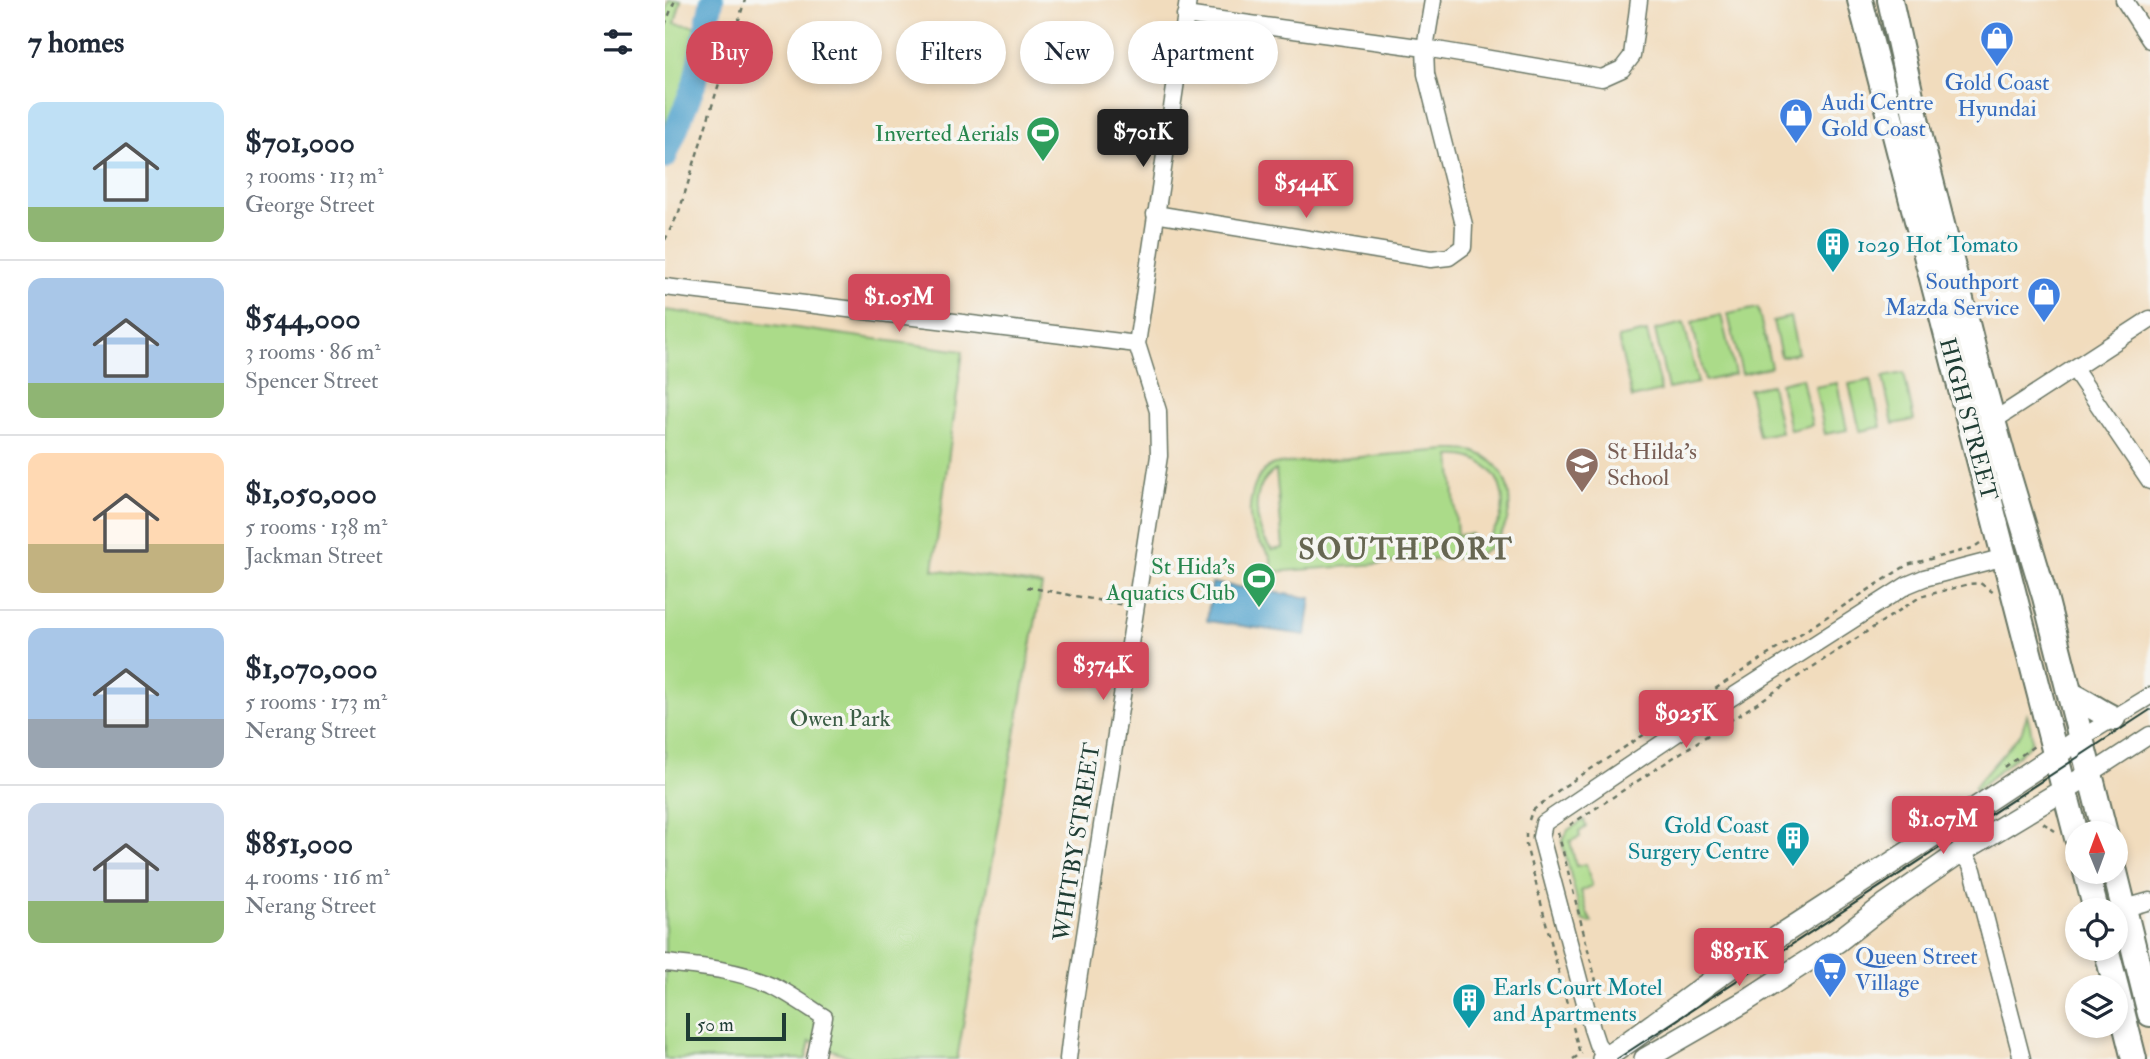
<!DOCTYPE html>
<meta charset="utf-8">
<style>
:root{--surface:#fff;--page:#f6f6f7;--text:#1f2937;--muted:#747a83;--line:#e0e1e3;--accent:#d1495b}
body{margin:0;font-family:"IM FELL Double Pica",serif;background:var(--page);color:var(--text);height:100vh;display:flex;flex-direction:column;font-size:26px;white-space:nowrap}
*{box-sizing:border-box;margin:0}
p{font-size:23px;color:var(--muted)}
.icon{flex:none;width:38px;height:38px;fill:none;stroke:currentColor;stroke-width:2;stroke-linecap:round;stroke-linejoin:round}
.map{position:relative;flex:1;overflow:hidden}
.panel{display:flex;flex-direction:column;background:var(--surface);width:665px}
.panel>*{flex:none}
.banner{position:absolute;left:21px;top:21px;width:665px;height:63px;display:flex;gap:14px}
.needle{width:46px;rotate:359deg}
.buttons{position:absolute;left:1400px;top:821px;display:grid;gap:14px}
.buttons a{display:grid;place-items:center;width:63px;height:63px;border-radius:50%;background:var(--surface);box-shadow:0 4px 10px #0003;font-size:35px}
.scale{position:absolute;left:21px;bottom:18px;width:100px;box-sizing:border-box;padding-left:7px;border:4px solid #1f3d34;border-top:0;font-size:19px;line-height:24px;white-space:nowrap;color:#1f3d34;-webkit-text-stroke:5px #f6f6f2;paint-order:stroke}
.price{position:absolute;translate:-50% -60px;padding:0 16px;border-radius:7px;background:var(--accent);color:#fff;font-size:23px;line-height:46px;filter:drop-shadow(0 2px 4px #0008)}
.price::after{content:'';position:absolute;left:50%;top:42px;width:21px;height:16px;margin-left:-10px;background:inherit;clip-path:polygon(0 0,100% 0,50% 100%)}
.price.selected{background:#222;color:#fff}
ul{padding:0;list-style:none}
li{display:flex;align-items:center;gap:21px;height:175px;padding:0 28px}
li+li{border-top:2px solid var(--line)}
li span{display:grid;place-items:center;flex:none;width:196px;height:140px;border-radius:14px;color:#555}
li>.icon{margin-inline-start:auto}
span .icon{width:84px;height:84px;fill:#fffc;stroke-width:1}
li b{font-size:30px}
h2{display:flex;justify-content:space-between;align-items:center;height:84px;padding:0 28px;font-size:30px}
.tag{padding:0 24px;border-radius:32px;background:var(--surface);box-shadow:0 4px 10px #0003;font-size:24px;line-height:63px}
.tag.selected{background:var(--accent);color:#fff}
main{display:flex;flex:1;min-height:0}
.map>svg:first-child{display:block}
</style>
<main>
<section class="panel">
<h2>7 homes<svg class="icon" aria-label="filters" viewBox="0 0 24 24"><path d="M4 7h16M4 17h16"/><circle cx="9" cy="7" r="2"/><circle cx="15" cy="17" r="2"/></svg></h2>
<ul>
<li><span style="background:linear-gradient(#bfe0f5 75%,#8fb573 0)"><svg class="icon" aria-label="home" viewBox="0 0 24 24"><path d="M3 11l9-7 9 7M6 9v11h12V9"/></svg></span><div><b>$701,000</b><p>3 rooms · 113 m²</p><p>George Street</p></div></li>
<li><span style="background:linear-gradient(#a9c7e8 75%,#8fb573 0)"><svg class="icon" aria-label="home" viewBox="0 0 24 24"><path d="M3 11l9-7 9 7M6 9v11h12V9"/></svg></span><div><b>$544,000</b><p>3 rooms · 86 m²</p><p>Spencer Street</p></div></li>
<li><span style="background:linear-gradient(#ffd9b3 65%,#c2b280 0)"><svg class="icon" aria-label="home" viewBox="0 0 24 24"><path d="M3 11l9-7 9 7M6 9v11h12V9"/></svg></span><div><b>$1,050,000</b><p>5 rooms · 138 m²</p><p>Jackman Street</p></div></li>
<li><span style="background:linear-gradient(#a9c7e8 65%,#9aa5b1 0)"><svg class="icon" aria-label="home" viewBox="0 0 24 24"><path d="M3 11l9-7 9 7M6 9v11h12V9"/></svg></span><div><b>$1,070,000</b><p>5 rooms · 173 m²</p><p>Nerang Street</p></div></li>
<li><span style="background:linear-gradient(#c9d6e8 70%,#8fb573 0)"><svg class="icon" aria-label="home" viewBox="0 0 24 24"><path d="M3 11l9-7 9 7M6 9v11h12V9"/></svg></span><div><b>$851,000</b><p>4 rooms · 116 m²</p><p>Nerang Street</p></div></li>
</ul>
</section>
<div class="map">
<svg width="1485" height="1059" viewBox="0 0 1485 1059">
<rect width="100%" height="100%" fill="#f6f6f2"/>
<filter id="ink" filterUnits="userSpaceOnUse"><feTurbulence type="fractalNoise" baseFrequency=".0143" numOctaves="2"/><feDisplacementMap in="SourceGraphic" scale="14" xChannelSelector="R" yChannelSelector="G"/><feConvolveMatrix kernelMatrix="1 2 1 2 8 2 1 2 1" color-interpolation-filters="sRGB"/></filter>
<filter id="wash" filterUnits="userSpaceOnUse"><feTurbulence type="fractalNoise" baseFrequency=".00686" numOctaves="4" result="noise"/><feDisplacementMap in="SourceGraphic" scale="28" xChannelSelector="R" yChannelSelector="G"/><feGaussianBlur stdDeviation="1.57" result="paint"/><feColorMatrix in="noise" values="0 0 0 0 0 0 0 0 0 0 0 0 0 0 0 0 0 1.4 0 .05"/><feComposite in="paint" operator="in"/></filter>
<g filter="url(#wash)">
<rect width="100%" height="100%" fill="#f1dcbd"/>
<path fill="#abdb89" stroke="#658c5e" stroke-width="2" fill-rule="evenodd" d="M4 0H16L10 23 41 28 29 85 0 157V14Z
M1093 308 1106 367 1077 374 1063 314Z
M0 310 298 351 268 570 377 585 292 1059H191L145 1041 141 1059H0Z
M1056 315 1070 374 1040 381 1027 322Z
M1125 317 1133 353 1116 357 1108 321Z
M1019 323 1033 383 1003 389 990 330Z
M982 332 996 391 967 398 953 338Z
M1239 373 1249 420 1228 424 1218 377Z
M1137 378 1147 425 1125 430 1115 383Z
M1206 380 1216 427 1195 431 1184 384Z
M1172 383 1182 430 1160 434 1150 387Z
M1106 385 1116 432 1094 436 1084 389Z
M782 450C791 450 801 449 810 452 858 468 855 543 806 557L607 572C607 567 607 560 605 556 599 546 590 540 587 528 581 507 588 473 609 464ZM786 456C843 452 857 526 807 548L806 534 792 535ZM611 470 618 548 607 550C589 530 583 485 611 470Z
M1362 715C1364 723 1369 735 1366 743 1364 747 1318 784 1310 791L1309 787 1356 733Z
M919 820 921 827 914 832 915 837 905 841 911 866 921 864 927 886 916 891 923 915 927 922 925 923 918 920 916 915 897 842 903 830Z"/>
<path fill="#54a4ce" stroke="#3a7081" stroke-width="2" d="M547 583 646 598 641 635 542 621Z"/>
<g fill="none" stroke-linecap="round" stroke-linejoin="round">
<path stroke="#54a4ce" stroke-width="24" d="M0 157 29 85 47 0"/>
</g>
</g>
<g filter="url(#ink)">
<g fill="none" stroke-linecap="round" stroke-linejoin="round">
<g stroke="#687564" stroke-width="19">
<path id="minor" d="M1459 0 1485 40
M520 15 760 48 937 78 957 69 967 56 974 0
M490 214 766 259 784 257 798 247 799 225 761 74 760 48 768 0
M0 287 472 344
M1409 369 1485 481
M1328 421 1485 319
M1416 738 1485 696
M1425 774 1485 735
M1294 853 1304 862 1308 870 1357 1059
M1460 908 1485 901
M0 963C37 967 73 970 107 985 125 994 142 1006 159 1017L150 1059
M942 1057 932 1044 927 1029 876 837 879 823 1039 715 1242 585 1259 578 1340 557
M403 1059 410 1000 494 456 493 411 472 344 523 0"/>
</g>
<g stroke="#687564" stroke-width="24">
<path id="secondary" d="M938 1059C983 1030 1024 996 1068 966 1184 890 1301 816 1416 738
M980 1059 1079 1002 1172 942 1222 903 1294 853 1425 774"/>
</g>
<g stroke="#687564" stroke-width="28">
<path id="primary" d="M1195 0 1412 838
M1225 0 1256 141 1312 363 1340 464 1380 597 1440 833
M1405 694C1420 701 1433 711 1448 718
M1421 872 1431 910
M1450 872 1485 1014
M1441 948 1451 987
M1451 987 1469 1059"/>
</g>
<path stroke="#687564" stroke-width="2.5" stroke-dasharray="5 5" stroke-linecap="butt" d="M0 25 10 0
M0 240 14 212 80 0
M362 587 459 605
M1340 767 1369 746
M864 820 867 811 898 787 1242 565 1308 548 1315 543
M1378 823 1390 831
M905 825 1255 597 1304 584 1315 583 1329 593
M893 832 932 985
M861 833V845L915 1054
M1401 852 1404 866
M908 1059 917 1053"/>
<use href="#minor" stroke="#fff" stroke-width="16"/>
<use href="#secondary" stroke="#fff" stroke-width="21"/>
<use href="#primary" stroke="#fff" stroke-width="24"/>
<path stroke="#1f3d34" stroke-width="2" d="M952 1059 1485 710"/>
</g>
</g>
<defs>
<g id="shop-pin" transform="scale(1.75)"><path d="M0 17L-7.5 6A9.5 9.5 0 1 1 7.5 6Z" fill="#3f7fe0" stroke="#f6f6f2"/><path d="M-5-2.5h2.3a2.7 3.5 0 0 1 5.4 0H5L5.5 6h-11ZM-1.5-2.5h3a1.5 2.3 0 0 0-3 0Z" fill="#fff"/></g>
<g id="stadium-pin" transform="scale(1.75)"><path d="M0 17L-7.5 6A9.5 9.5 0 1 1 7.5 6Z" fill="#2e9e5b" stroke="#f6f6f2"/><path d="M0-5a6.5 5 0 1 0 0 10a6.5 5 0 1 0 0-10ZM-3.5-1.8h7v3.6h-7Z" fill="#fff"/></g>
<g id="building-pin" transform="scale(1.75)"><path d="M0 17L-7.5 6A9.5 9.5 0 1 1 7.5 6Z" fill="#0f9aa8" stroke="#f6f6f2"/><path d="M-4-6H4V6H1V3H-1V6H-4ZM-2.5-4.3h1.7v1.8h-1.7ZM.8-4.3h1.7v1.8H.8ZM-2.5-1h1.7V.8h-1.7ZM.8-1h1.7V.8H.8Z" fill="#fff"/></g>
<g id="school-pin" transform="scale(1.75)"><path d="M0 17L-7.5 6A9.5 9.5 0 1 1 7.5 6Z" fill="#8d6e63" stroke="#f6f6f2"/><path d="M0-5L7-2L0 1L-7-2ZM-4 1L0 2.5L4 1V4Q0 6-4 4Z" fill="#fff"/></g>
<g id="supermarket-pin" transform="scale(1.75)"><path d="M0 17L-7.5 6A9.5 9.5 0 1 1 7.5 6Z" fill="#3f7fe0" stroke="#f6f6f2"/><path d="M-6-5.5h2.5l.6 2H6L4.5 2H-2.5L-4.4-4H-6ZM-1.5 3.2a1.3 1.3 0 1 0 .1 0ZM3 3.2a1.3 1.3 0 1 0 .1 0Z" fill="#fff"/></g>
</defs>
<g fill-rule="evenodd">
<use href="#shop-pin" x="1332" y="38"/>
<use href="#shop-pin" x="1131" y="115"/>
<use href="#stadium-pin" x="378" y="133"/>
<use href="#building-pin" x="1168" y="244"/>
<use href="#shop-pin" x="1379" y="294"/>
<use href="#school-pin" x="917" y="464"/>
<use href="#stadium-pin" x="594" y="579"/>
<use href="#building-pin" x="1128" y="838"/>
<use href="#supermarket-pin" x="1165" y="969"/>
<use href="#building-pin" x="804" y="1000"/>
</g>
<g text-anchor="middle" stroke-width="7" stroke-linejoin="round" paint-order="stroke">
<g font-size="23" fill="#366cbe" stroke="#f6f6f2" text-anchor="start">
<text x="1332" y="90" text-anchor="middle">Gold Coast<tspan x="1332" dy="26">Hyundai</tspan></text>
<text x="1156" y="110">Audi Centre<tspan x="1156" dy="26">Gold Coast</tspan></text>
<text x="1354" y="289" text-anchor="end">Southport<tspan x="1354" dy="26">Mazda Service</tspan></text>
<text x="1190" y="964">Queen Street<tspan x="1190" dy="26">Village</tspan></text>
</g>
<g font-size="23" fill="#27864d" stroke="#f6f6f2" text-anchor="end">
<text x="354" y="141">Inverted Aerials</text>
<text x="570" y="574">St Hida's<tspan x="570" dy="26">Aquatics Club</tspan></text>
</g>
<g font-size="23" fill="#0d838f" stroke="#f6f6f2" text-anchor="start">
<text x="1192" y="252">1029 Hot Tomato</text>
<text x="1104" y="833" text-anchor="end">Gold Coast<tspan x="1104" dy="26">Surgery Centre</tspan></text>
<text x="828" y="995">Earls Court Motel<tspan x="828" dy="26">and Apartments</tspan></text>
</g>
<g font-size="23" fill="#1f3d34" stroke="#f6f6f2">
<text transform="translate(1304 419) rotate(75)" y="8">HIGH STREET</text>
<text transform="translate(411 842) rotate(-81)" y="8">WHITBY STREET</text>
</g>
<g font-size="23" fill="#785e54" stroke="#f6f6f2" text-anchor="start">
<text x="942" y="459">St Hilda's<tspan x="942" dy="26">School</tspan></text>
</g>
<g font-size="23" fill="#3b5d45" stroke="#f6f6f2">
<text x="175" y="726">Owen Park</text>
</g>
<g font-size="30" font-weight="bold" letter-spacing="2" fill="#676752" stroke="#f6f6f2">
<text x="741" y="559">SOUTHPORT</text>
</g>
</g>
</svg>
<div class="buttons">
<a><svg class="needle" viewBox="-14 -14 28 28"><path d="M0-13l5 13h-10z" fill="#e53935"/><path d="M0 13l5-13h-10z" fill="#747a83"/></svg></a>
<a><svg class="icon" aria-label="locate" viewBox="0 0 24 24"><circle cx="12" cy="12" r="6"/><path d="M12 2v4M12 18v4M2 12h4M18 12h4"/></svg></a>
<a><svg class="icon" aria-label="layers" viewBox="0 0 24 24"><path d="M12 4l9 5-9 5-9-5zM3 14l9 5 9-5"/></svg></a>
</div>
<div class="scale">50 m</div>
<b class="price selected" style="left:478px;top:169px">$701K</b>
<b class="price" style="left:641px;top:220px">$544K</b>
<b class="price" style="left:234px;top:334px">$1.05M</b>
<b class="price" style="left:438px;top:702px">$374K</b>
<b class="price" style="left:1021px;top:750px">$925K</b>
<b class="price" style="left:1278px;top:856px">$1.07M</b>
<b class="price" style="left:1074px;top:988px">$851K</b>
<div class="banner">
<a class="tag selected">Buy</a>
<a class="tag">Rent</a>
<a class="tag">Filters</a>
<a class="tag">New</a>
<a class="tag">Apartment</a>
</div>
</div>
</main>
